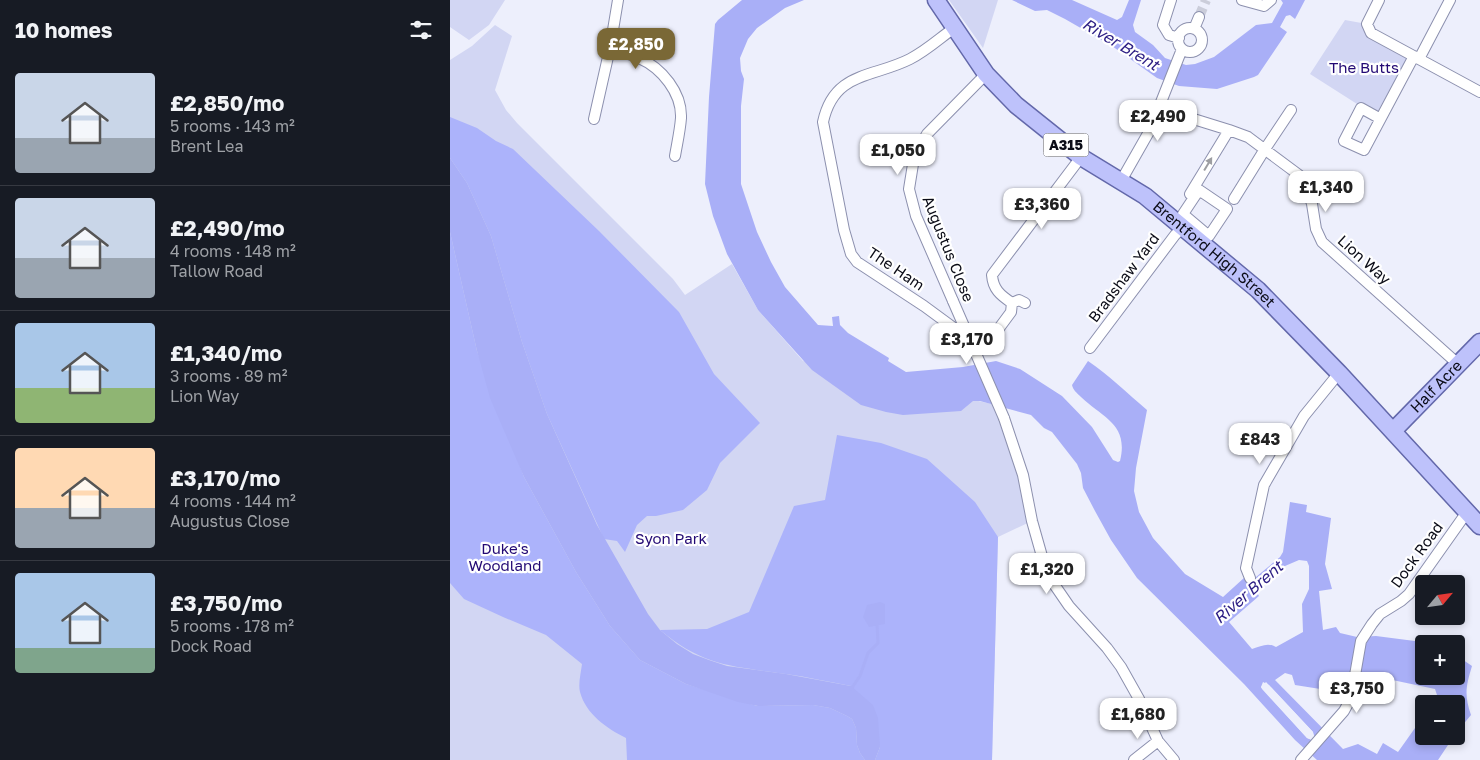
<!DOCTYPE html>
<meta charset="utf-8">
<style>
:root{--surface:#171b24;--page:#20242c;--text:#f1f3f6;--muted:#9ea1a6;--line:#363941;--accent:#7a6836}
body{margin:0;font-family:"Golos Text",sans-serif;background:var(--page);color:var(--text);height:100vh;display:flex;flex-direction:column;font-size:19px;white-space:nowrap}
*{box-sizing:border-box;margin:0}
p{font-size:16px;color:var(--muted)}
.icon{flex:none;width:28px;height:28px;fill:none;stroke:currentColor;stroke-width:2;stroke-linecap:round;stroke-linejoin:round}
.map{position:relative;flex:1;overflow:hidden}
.details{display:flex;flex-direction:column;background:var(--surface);width:450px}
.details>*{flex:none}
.needle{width:32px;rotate:61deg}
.fabs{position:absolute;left:965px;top:575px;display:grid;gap:10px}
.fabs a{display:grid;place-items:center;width:50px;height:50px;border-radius:5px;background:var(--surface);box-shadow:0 2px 8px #0003;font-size:25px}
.price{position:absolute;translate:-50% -42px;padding:0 11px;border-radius:10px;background:#fff;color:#222;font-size:16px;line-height:32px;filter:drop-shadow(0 1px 2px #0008)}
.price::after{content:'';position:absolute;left:50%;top:30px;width:15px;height:11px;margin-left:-8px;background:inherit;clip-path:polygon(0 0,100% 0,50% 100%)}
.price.active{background:var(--accent);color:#fff}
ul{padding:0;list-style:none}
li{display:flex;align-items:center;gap:15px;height:125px;padding:0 15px}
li+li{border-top:1px solid var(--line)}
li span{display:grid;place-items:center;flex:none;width:140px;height:100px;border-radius:5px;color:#555}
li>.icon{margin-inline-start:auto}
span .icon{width:60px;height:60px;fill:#fffc;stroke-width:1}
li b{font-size:21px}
h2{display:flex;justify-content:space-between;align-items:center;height:60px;padding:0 15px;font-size:21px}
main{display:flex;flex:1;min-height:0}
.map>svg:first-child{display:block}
</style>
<main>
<section class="details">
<h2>10 homes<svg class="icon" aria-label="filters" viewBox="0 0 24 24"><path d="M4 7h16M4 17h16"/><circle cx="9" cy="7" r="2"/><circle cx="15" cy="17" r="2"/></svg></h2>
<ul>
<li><span style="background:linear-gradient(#c9d6e8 65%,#9aa5b1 0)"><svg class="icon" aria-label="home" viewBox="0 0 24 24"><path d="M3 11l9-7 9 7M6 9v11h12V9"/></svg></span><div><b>£2,850/mo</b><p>5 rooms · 143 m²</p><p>Brent Lea</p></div></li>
<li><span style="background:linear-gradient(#c9d6e8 60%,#9aa5b1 0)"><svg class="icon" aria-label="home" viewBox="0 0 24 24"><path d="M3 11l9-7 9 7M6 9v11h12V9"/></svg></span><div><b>£2,490/mo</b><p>4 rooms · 148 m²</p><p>Tallow Road</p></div></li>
<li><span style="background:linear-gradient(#a9c7e8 65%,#8fb573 0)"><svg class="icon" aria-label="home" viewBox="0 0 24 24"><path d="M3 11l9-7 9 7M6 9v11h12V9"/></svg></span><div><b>£1,340/mo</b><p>3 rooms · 89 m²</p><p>Lion Way</p></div></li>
<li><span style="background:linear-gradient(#ffd9b3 60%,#9aa5b1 0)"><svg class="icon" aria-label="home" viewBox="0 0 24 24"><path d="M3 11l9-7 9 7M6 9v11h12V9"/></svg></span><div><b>£3,170/mo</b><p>4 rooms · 144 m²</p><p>Augustus Close</p></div></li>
<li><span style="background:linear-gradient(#a9c7e8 75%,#7fa58c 0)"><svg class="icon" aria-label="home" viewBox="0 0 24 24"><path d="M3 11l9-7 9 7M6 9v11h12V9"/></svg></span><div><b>£3,750/mo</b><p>5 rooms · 178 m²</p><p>Dock Road</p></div></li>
</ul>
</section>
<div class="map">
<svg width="1030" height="760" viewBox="0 0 1030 760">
<rect width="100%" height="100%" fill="#edeffc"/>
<path fill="#d2d6f3" d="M0 0H55L39 25 19 40 0 27Z
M499 0H548L533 48Z
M895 20 917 24 964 56 929 118 860 74Z
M45 25 62 36 45 90 56 110 67 123 223 279 235 295 282 264 308 310 353 361 546 405 582 521 548 537 542 760H0V60L22 46Z"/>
<path fill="#acb3fb" d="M0 117 27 128 46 141 63 149 149 231 229 312 264 374 310 423 270 463 257 490 233 510 206 516H197L187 525 175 552 167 541 154 539 97 414 72 342 41 236 17 183 0 158Z
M0 232 27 351 74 477 126 572 160 626 190 660 236 684 307 706 363 705 380 708 397 716 402 719 406 728 407 745 410 753 415 760H177L176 738C156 728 136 714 130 692 128 684 131 672 132 664L96 635 53 617 14 599 0 583Z
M387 435 431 443 477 459 525 502 548 537 542 760H425L430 747 401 686C379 682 358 677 336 674 283 666 254 667 210 630L257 629 299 612 344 506 375 500Z"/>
<path fill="#a9aff7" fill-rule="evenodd" d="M292 0H354L335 8 307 28 298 39 290 58 291 71 294 79 291 106V184L307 232 321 262 335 287 368 325 383 326 382 317 389 316 390 325 398 333 439 358 438 361 456 372 513 367 546 361 570 369 612 396 642 427 663 460 668 462 670 461C679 424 653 418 631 397 627 393 623 390 622 385L638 361C659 375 677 393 697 410L686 468 684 491 689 512 703 538 735 574 773 597 795 577 800 582 830 557 833 552 840 502 857 505 856 512 881 518 875 564 882 589 869 591 873 630 886 627 890 633 907 637 926 636 988 644H974V676H1006V655L1022 666C1016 686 1014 695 1021 715L1006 733V704H990L985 689 914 674 911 682 889 678 883 691 845 685 842 675 835 673 825 680 893 749 908 744 927 754 933 743 948 752 965 728 971 730 974 727V736H1004L988 760H867L845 740 794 684 687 578 661 540 645 511 633 488 631 473 627 464 602 432 594 428 581 415 530 401H523L511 411 453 415 436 412 411 405 362 370 308 310 277 254 263 216 255 184 259 97 265 24 268 20ZM849 560 857 561 859 566V589L852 604 853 632 826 647C818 642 811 646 802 649L779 622 809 596 805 589 835 566ZM816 682 863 732 862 740 857 738 811 687Z
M562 0H622L667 20 672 17 679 0H691L683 25 685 32 703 45 715 58 736 65 745 64 764 57 806 25 822 23 833 3 831 0H855L845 19 840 15 836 16 830 27 837 32 808 75 804 77 767 89 729 86 707 78 662 46 615 19 597 10 585 11Z
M0 158 17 183 41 236 72 342 97 414 147 525 198 614 210 630 227 644 243 654 259 660 277 666 336 674 401 686 423 705 428 718 430 747 425 760H415L410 753 407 745 406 728 402 719 397 716 380 708 363 705 308 706 288 702 236 684 190 660 160 626 126 572 74 477 40 398 27 351 0 232Z
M430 602 435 604V624L419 627 413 617 417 605Z"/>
<path fill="#edeffc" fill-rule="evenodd" d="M813 682 819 685 863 732 865 738 862 740 857 738 812 689 811 687ZM814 685 818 686 861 733 862 737 859 736 821 696 814 687Z"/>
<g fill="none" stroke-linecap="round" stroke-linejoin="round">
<path stroke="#a9aff7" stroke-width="3" d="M401 689 410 676 418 653 428 643 427 625"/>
<path stroke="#cbcdda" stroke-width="10" stroke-dasharray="10 5" stroke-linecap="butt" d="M749 17 756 0"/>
<g stroke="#8c90ae" stroke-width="12">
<path id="street" d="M168 0 160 48C170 51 180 54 189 58 212 68 232 93 231 118 230 131 227 144 225 156
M721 0 713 25 719 35 729 38
M792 0 814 6 821 0
M929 0 917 24 921 33 1030 92
M504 28C490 38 476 51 460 59 423 78 384 71 373 122L394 230 401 254 407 262 474 306 508 331 529 342 544 335 561 312 562 303
M728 40a12 12 0 1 1 24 0a12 12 0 1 1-24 0Z
M744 29 749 17
M969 59 1000 0
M721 112 779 130 798 137 849 175 857 188 862 204 866 229 872 242 1008 364
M929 118 911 108 894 141 914 150 964 56
M144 119 160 48
M671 181 700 130 732 49
M749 190 777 209 759 236 733 214Z
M740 194 779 130
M784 199 815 149 841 110
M503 301 466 216 459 189 464 158 477 134 536 74
M562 303C550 295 543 289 542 275L631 157
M562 303 569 300 575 303
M640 348 725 235 732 228
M554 418 573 475 582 521 597 574 619 606 657 648 671 667 689 699 708 741 724 760
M800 578 796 568 814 485 854 416 889 373
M684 760 708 741
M851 760 894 711 901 698 911 641 922 624 930 614 951 601 959 594 1017 512"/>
</g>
<g stroke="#6368aa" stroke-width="19">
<g id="primary">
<path id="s1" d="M486 0 536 74 566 105 631 157 695 196 808 290 889 373 1030 526"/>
<path id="s2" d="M943 431 1030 342"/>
</g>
</g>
<use href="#street" stroke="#fff" stroke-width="10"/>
<use href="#primary" stroke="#bec2fb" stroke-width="16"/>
<g stroke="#8c90ae" stroke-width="12" stroke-linecap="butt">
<path id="street-bridge" d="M503 301 554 418"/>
</g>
<use href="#street-bridge" stroke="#fff" stroke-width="10"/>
</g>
<defs><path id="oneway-solid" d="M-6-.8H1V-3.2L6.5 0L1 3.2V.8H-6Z" transform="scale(1.25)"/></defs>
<use fill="#9d9ea2" href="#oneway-solid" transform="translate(758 164) rotate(-59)"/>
<g text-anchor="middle" stroke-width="4.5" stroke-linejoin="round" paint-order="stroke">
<rect fill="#fff" stroke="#54555d" stroke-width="1" x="593.5" y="133.5" width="45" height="23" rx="4"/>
<g font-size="14" font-weight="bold" fill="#0b0c17">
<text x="616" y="150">A315</text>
</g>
<g font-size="15" fill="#230974" stroke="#fff">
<text x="914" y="73">The Butts</text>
<text x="221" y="544">Syon Park</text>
<text x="55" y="554">Duke's<tspan x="55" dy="17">Woodland</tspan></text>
</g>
<g font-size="15" fill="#0b0c17" stroke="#fff">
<text transform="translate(498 249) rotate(68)" y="5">Augustus Close</text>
<text dy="5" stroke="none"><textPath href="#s1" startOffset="381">Brentford High Street</textPath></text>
<text transform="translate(914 260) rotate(42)" y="5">Lion Way</text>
<text transform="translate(446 269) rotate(34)" y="5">The Ham</text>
<text transform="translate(674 278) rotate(-53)" y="5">Bradshaw Yard</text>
<text dy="5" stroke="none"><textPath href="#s2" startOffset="62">Half Acre</textPath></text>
<text transform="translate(967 555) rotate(-54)" y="5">Dock Road</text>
</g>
<g font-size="16" font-style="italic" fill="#2e2085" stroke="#fff">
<text transform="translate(671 44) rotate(31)" y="6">River Brent</text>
<text transform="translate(798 592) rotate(-41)" y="6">River Brent</text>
</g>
</g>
</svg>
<div class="fabs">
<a><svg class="needle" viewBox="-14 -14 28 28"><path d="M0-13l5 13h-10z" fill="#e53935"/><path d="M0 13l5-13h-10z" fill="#9ea1a6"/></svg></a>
<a>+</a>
<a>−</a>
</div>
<b class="price active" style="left:186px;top:70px">£2,850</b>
<b class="price" style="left:708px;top:142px">£2,490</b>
<b class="price" style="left:448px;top:176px">£1,050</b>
<b class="price" style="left:876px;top:213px">£1,340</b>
<b class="price" style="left:592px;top:230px">£3,360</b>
<b class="price" style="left:517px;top:365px">£3,170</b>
<b class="price" style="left:810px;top:465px">£843</b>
<b class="price" style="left:597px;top:595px">£1,320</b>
<b class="price" style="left:907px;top:714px">£3,750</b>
<b class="price" style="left:688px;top:740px">£1,680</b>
</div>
</main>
